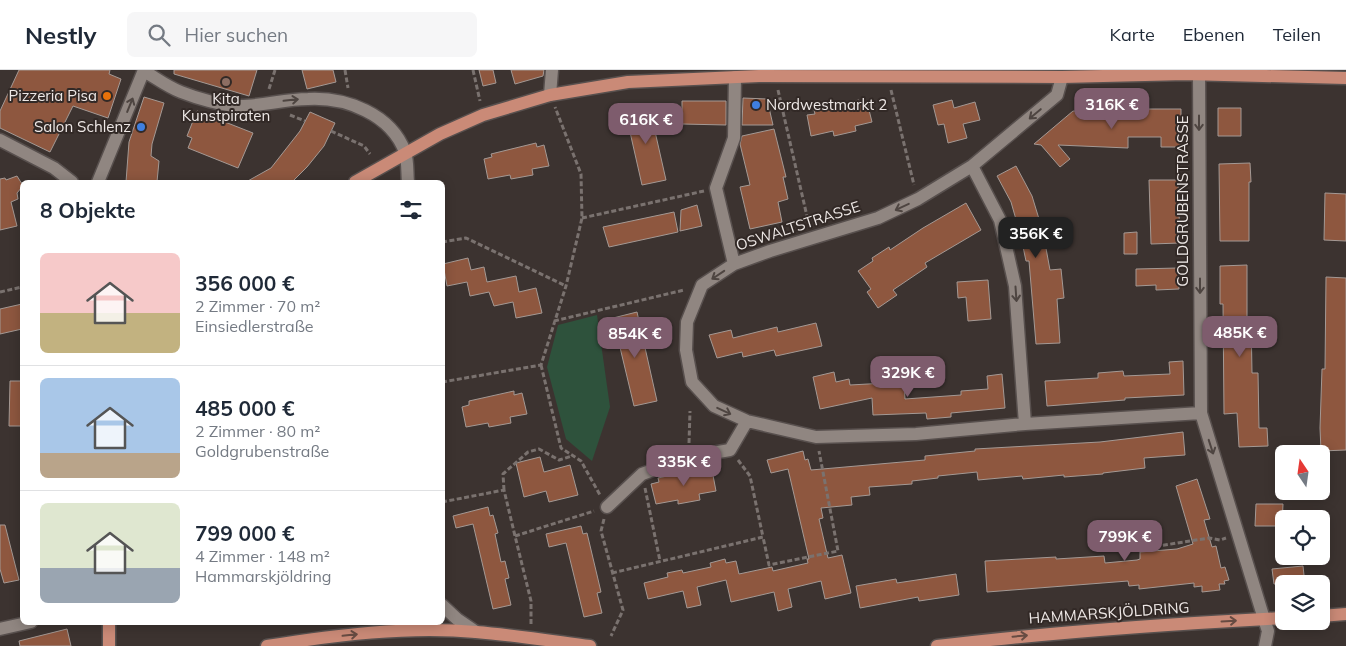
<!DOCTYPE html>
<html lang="de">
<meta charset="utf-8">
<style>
:root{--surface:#fff;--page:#f6f6f7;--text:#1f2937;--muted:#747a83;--line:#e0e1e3;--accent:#7e5c6d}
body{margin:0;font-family:Mulish,sans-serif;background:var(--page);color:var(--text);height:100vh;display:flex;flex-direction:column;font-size:19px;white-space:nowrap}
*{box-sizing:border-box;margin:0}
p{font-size:16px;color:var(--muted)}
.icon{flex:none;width:28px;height:28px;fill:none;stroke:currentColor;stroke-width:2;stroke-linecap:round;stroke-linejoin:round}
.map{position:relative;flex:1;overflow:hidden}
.details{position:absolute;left:20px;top:110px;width:425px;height:445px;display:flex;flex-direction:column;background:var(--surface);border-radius:8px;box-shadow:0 2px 12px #0003}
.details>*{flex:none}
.needle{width:32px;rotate:347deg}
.fabs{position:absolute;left:1275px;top:375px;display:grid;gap:10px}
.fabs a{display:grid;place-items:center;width:55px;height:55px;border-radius:8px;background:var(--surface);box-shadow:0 2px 12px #0003;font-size:25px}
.price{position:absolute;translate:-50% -42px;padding:0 11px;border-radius:10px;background:var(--accent);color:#fff;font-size:16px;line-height:32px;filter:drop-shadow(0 1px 2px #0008)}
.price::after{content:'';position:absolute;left:50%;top:30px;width:15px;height:11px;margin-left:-8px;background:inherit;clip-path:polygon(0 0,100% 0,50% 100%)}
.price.active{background:#222;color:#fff}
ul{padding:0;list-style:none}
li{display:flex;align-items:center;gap:15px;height:125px;padding:0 20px}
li+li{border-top:1px solid var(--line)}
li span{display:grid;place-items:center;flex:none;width:140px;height:100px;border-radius:8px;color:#555}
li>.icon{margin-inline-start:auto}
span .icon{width:60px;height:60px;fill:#fffc;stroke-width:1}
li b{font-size:21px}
h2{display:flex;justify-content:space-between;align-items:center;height:60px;padding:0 20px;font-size:21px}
header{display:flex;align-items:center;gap:30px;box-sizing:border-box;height:70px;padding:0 25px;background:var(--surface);border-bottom:1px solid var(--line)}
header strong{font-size:24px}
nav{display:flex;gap:28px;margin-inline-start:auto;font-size:18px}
.search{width:350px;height:45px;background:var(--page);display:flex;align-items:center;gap:12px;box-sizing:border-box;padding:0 18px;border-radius:8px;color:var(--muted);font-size:19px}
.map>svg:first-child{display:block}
</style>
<header>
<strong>Nestly</strong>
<div class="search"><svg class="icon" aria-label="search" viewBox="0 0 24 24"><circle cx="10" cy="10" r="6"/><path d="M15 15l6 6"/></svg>Hier suchen</div>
<nav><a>Karte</a><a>Ebenen</a><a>Teilen</a></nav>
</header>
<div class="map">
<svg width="1346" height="576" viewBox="0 0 1346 576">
<rect width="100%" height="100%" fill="#3c3330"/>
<path fill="#2e523c" d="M597 245 610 337 592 391 566 369 547 297 558 255Z"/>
<path fill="#8e573f" stroke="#a49994" d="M19 0H110L109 4 121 9 108 48 73 36 50 82 0 58V41Z
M174 0H257L249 26 174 4Z
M302 0H333L336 12 307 19Z
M479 0H493L496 13 483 16Z
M511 0H544L543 6 515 14Z
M144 27 164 33 152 74 151 86 159 91 157 112H126L129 72Z
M743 28 767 29 773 55H742Z
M859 30V33L867 32 872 52 855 56 856 61 834 66 833 61 811 66 807 45 815 44 814 40Z
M952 30 954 38 975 32 980 50 963 54 967 68 948 73 944 54 938 55 933 35Z
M682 31H726V55L682 54Z
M649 35 666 110 642 115 625 40Z
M1218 38H1241V66H1218Z
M1143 39H1181V77H1161V67H1128V78L1058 75 1070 89 1060 97 1041 75 1034 74 1073 41 1143 44Z
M197 41 253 63 238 98 188 78 192 68 187 66Z
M310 42 335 53 324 76 307 97 292 112H246L271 98 300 61Z
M774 59 786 107H783L788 129 778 132 782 152 750 159 740 117 750 115 740 74 742 66Z
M536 73 537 77 544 75 549 96 532 99 533 105 511 109 510 105 488 109 484 89 492 87 491 84Z
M1250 93 1251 112H1249V171H1220L1219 94Z
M1016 96 1032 126 1043 162 1050 200 1061 199 1064 228 1057 229 1060 273 1036 274 1029 191H1026L1021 167 1011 132 997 106Z
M17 106 22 114V117L17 123 18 129 11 132 17 156 0 160V109L5 108 6 110Z
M1149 110H1178L1180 173 1151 174Z
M1325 123 1346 124V171L1324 170Z
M966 133 981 160 925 193 927 197 893 220 897 225 878 238 867 222 871 219 858 201 873 191 872 188 889 177 890 180 923 158Z
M697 135 702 156 680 161 681 140Z
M674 142 678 162 609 177 603 157Z
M1137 162V184H1124V163Z
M468 188 471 200 484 197 487 212 516 206 519 222 536 218 542 243 516 248 513 232 494 236 489 222 470 226 467 212 447 216 443 194Z
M1247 195V247H1251L1252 303H1258L1259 358H1267L1268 376 1239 377 1237 343 1224 344 1223 234H1220V196Z
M1178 198 1179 219 1156 220V215L1136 216V199Z
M1326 207 1346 208V380L1321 381 1320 358 1322 299H1325Z
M988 210 991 249 968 251 966 227 958 228 957 212Z
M22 234V259L0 264V239Z
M637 242 657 331 634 336 613 248Z
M816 253 822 276 776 286 774 280 743 287 742 282 717 288 709 265 731 260 733 268 777 257 778 262Z
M1183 291 1184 325 1125 328V330L1047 336 1045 311 1098 308V303L1123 301 1124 306 1170 304 1169 292Z
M834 302 836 312 849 309 850 315 904 312 905 329 961 325V321L988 319 987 306 1002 304 1005 338 951 343V347L927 349 926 343 873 345 872 328 820 339 813 307Z
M10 311H22V356H9Z
M514 321V325L522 323 527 344 510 347 511 353 489 357 488 353 466 357 462 337 469 335V331Z
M1183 362 1185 385 1144 388 1145 398 1103 403V404L1064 407V405L1023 409 1022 406 978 410 977 402 938 406V408L912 411V414L869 417 870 425 851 427 852 435 821 438 823 448 819 449 828 488 842 485 851 523 825 529 821 511 788 519 792 537 778 541 774 522 731 532 726 510 697 517 701 535 687 538 683 521 648 529 644 513 668 507 667 503 682 500 683 503 711 497 710 493 725 489 726 493 736 491 739 504 772 497 773 501 808 493 807 489H809L788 399 771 403 767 390 803 381 805 390 808 389 811 400 925 390V386L975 381V379L1100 372Z
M540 387 544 402 570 395 578 425 549 432 546 421 524 427 516 393Z
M703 398 704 402 712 400 716 421 699 424 700 430 678 434V430L656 434 651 414 659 412 658 408Z
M1197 409 1210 449 1204 450 1212 477 1216 476 1221 498 1225 497 1229 510 1224 511 1225 514H1219L1220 520 1202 522V516L1194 517V513L1139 519V515L1129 516 1128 511 987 522 985 491 1056 487V489L1104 486 1105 493 1137 490 1140 489V482L1177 479 1193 474 1176 416Z
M1256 434H1283L1282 456H1255Z
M488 437 490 446 493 445 498 463 495 464 501 492 505 491 509 508 505 509 511 535 493 539 473 454 456 458 453 446Z
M0 455H5L19 510 4 513 0 499Z
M581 456 583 464 587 463 597 505 601 522 597 523 602 543 584 547 566 473 549 477 546 464Z
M1303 496 1305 514H1274L1272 499Z
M956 504 959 525 919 531 918 527 860 538 856 516 896 509 897 513Z
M67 559 71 576H20L19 571Z"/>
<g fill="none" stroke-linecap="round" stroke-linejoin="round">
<g stroke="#58504e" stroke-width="15">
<path id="minor" d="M144 1C156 8 168 17 181 22 196 28 223 36 240 36 263 36 285 29 308 29 346 27 391 44 405 82 408 91 407 103 408 112
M1199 5 1201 343 1264 549 1268 561 1265 576
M1062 7 1057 25 972 96 918 129 878 148 770 181 734 194 702 215 687 252 686 280 692 312 714 336 747 351 816 367 916 364 1025 354 1201 343
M550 25 552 0
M0 70 54 98 72 112
M972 96 1000 150 1015 216 1025 354
M98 112 144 0
M734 194 716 118 734 68 735 7
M607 437 642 404 689 387 730 380 747 351
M442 535 457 549 476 562
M0 559 31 552"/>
</g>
<g stroke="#58504e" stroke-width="15">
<path id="major" d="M355 112 440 64 483 45 550 25 628 12 759 6 1062 7 1186 4 1346 8
M1321 546 1346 544
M109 552V576
M267 576C336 565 406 556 476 562 514 565 552 571 590 576
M937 576C1052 562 1168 554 1284 548"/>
</g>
<path stroke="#7a726f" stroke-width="3" stroke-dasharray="5 2.5" stroke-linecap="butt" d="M345 0 348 18
M473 0 480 31
M269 19 275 0
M778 20 809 155
M891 20 914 115
M290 45 305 51
M331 61 364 76 370 84
M582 148 704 121
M442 172 466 168 566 216
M0 222 22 217
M554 251 684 220
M541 295 561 378 581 391 600 425
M442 312 541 295 566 216 582 148 581 104 555 37
M689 373 690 341
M738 390 750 406 763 467
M645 418 660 491
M504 420 503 404 528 382 539 379 559 390 572 386
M442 432 504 420 515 466
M604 449 601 461 623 540 611 566
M1152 481V477L1209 468 1220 470 1226 468
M612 503 763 467 769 495 838 481 819 381
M531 554V531L515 466 594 441"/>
<use href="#minor" stroke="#908681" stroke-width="12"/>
<use href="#major" stroke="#ca8a77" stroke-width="12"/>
</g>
<defs><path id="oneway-shaft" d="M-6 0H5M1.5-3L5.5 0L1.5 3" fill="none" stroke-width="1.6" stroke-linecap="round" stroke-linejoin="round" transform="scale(1.25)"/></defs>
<g stroke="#4e4541">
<use href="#oneway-shaft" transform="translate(291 30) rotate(-6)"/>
<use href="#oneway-shaft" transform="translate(130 35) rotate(-68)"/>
<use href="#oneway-shaft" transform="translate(1035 44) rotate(140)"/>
<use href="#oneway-shaft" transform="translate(1199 53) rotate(90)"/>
<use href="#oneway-shaft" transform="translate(902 137) rotate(155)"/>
<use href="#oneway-shaft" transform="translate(718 205) rotate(146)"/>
<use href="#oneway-shaft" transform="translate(1200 216) rotate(90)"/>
<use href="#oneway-shaft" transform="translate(1016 224) rotate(86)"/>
<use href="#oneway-shaft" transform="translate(724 341) rotate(25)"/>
<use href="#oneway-shaft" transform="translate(1211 377) rotate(72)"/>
</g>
<g stroke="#674b42">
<use href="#oneway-shaft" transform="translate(1229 551) rotate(-3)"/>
<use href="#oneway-shaft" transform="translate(350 565) rotate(-6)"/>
<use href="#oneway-shaft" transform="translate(1020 566) rotate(-5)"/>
</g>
<circle fill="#8d6e63" stroke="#322926" stroke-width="2" cx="226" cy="12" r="5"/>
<circle fill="#e8710a" stroke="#322926" stroke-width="2" cx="107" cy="26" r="5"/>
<g fill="#3f7fe0" stroke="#322926" stroke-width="2">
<circle cx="756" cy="35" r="5"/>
<circle cx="141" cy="57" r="5"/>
</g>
<g text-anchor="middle" stroke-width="4" stroke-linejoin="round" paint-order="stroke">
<g font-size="15" fill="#eee8e6" stroke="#322926" text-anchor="end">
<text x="97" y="31">Pizzeria Pisa</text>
<text x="226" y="34" text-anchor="middle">Kita<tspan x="226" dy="17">Kunstpiraten</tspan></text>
<text x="766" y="40" text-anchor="start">Nordwestmarkt 2</text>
<text x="131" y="62">Salon Schlenz</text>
</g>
<g font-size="15" fill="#eee8e6" stroke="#322926">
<text transform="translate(1183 131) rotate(-90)" y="5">GOLDGRUBENSTRASSE</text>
<text transform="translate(798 156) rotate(-18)" y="5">OSWALTSTRASSE</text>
<text transform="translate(1109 543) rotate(-4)" y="5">HAMMARSKJÖLDRING</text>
</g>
</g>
</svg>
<div class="fabs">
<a><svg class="needle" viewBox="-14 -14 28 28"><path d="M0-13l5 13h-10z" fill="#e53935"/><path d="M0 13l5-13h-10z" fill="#747a83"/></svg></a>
<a><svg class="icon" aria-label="locate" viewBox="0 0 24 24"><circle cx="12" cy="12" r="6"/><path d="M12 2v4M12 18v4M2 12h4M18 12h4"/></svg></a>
<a><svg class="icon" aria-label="layers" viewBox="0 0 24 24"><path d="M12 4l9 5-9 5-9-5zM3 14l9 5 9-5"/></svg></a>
</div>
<b class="price" style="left:1112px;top:60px">316K €</b>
<b class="price" style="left:646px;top:75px">616K €</b>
<b class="price active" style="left:1036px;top:189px">356K €</b>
<b class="price" style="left:1240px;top:288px">485K €</b>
<b class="price" style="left:635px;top:289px">854K €</b>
<b class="price" style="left:908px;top:328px">329K €</b>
<b class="price" style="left:684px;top:417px">335K €</b>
<b class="price" style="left:1125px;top:492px">799K €</b>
<section class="details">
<h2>8 Objekte<svg class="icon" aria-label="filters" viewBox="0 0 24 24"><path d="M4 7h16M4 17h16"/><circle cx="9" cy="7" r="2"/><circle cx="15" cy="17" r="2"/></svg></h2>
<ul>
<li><span style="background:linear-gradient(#f6c9c9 60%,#c2b280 0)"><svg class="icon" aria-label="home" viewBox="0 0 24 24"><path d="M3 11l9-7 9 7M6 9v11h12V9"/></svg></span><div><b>356 000 €</b><p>2 Zimmer · 70 m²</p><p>Einsiedlerstraße</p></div></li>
<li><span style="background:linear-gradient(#a9c7e8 75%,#b9a48a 0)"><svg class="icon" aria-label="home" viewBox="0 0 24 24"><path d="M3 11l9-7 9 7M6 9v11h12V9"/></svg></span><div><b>485 000 €</b><p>2 Zimmer · 80 m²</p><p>Goldgrubenstraße</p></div></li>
<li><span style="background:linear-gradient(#dfe7d0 65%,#9aa5b1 0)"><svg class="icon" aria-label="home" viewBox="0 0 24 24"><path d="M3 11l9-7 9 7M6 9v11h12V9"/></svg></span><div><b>799 000 €</b><p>4 Zimmer · 148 m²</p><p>Hammarskjöldring</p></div></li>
</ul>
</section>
</div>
